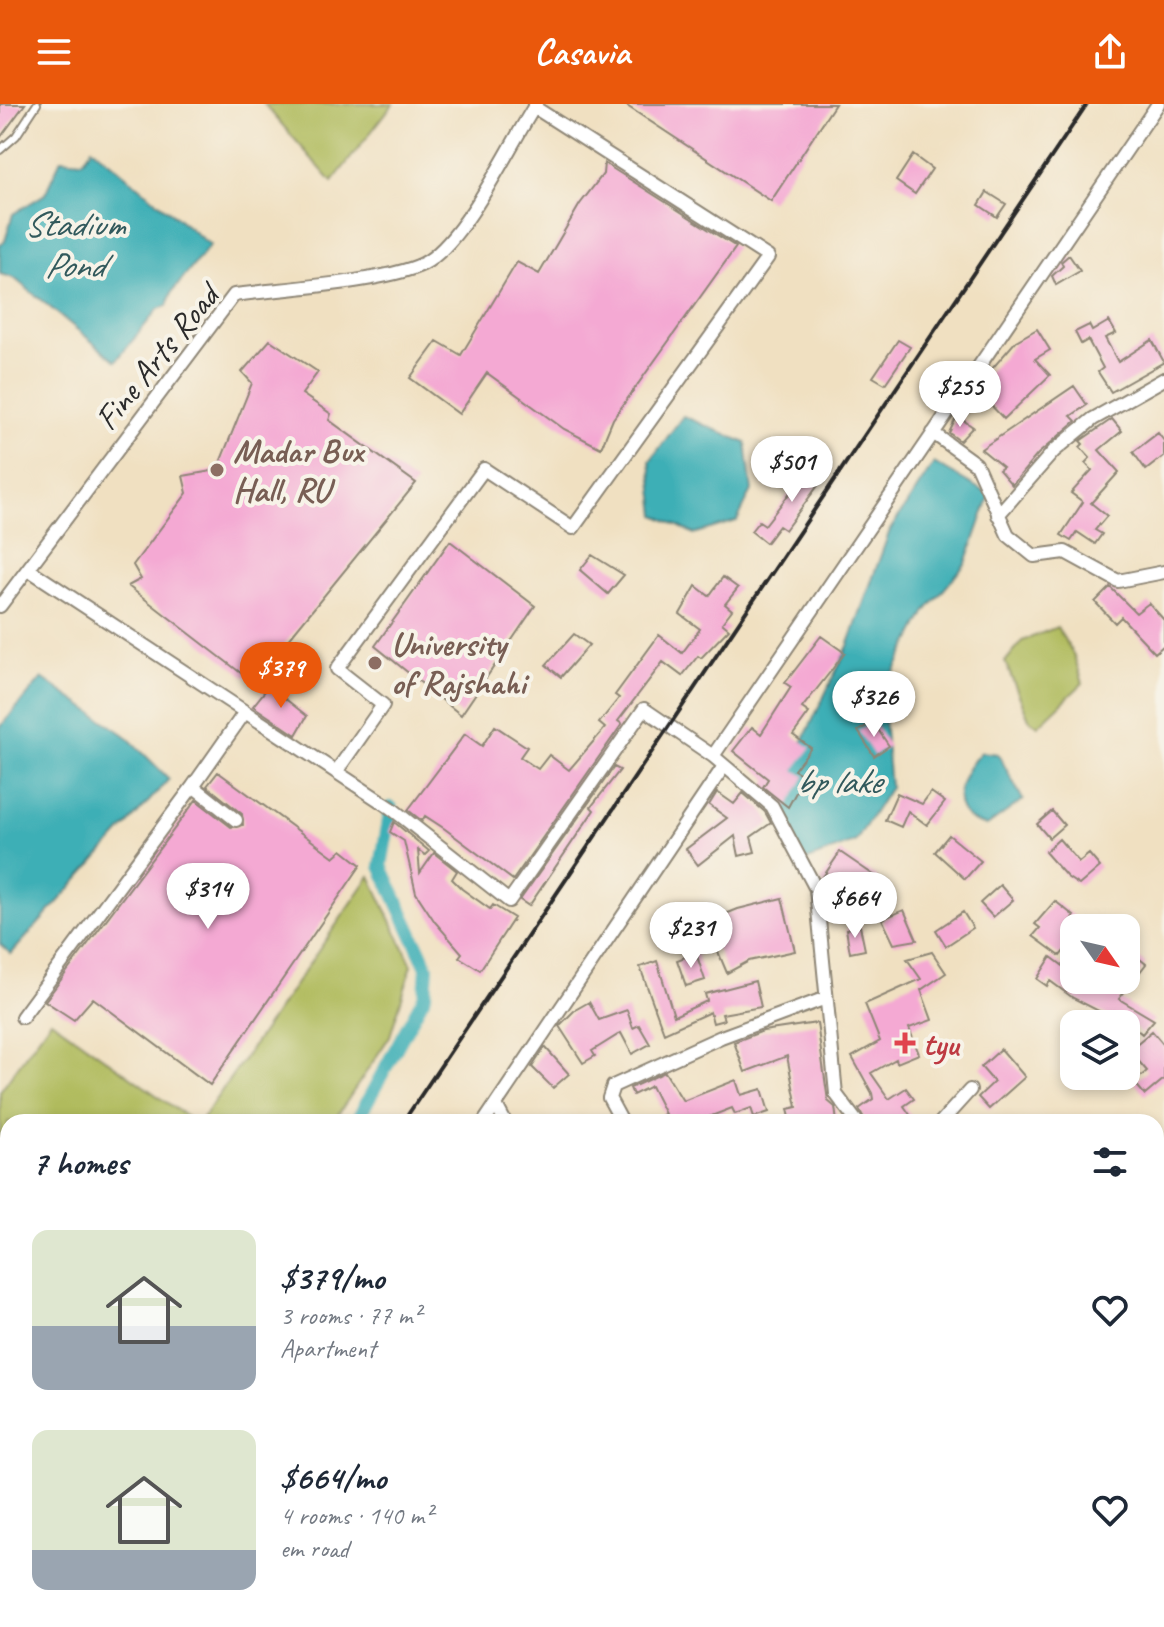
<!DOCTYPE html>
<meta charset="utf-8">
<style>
:root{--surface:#fff;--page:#f6f6f7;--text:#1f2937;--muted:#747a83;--accent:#ea580c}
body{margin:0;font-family:Caveat,sans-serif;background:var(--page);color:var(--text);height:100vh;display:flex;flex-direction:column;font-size:30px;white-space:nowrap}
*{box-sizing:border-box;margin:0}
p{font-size:26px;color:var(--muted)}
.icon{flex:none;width:44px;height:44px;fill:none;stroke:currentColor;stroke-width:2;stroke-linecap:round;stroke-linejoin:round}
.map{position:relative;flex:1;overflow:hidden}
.details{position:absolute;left:0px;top:1010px;width:1164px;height:514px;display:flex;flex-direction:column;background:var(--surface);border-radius:24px 24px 0 0;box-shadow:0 4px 12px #0003}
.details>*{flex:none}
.needle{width:52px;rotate:124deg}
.fabs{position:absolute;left:1060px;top:810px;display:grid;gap:16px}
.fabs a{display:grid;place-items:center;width:80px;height:80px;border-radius:16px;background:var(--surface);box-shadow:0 4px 12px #0003;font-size:40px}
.price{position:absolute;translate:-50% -68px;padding:0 18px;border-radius:28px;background:#fff;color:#222;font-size:26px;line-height:52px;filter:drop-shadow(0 2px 4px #0008)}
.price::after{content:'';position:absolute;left:50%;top:48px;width:24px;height:18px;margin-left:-12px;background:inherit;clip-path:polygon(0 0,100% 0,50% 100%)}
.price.on{background:var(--accent);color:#fff}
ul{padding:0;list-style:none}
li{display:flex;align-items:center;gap:24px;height:200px;padding:0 32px}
li span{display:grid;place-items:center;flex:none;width:224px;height:160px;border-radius:16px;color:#555}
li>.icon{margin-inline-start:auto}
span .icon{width:96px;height:96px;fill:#fffc;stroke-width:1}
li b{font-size:34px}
h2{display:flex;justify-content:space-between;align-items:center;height:96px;padding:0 32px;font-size:34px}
header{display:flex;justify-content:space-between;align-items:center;height:104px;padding:0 32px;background:var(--accent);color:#fff;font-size:36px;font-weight:800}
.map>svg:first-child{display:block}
</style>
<header><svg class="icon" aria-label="menu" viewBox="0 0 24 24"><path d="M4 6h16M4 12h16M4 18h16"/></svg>Casavia<svg class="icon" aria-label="share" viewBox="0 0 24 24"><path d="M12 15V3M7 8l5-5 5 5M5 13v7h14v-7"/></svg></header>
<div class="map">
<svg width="1164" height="1523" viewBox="0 0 1164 1523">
<rect width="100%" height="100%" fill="#f7f3e8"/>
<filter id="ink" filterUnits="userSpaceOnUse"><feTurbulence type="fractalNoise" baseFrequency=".0125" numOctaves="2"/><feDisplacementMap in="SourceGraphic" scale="16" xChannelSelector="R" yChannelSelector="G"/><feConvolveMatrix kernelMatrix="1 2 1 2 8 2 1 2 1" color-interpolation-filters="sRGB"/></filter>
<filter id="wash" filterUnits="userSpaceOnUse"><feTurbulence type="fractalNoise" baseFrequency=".006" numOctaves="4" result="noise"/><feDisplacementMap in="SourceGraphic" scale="32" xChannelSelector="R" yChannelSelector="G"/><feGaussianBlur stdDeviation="1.8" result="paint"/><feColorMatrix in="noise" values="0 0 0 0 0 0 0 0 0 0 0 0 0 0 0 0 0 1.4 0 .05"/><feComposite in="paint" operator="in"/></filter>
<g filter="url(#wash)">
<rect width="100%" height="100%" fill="#f0e0c1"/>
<path fill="#b0bb5d" stroke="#6e7344" stroke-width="2" d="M264 0H393L332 78Z
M1057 523 1074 552 1083 579 1038 622 1029 615 1005 558 1022 537Z
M370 772 412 861 390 932 333 1018H200Z
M51 916 194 1018H8V1371L0 1362V987Z"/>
<path fill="#3eafb6" stroke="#346d70" stroke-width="2" d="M92 44 210 141 172 188 167 202 158 205 116 257 14 174 0 170V140L5 137 13 110 45 90 61 55 82 57Z
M683 312 746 339 752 386 737 417 694 430 656 411 650 357Z
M934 359 990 391 966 459 926 507 882 591 890 683 856 737 803 758 772 702 848 542 890 426Z
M42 574 125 631 169 675 11 850 0 840V623Z
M981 648 998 650 1023 696 987 722C942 712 959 672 981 648Z"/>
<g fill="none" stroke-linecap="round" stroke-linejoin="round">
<path stroke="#3eafb6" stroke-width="14" d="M356 1018 425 891 427 863 381 762 391 704
M11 1523 15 1516"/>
</g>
<g id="blocks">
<path fill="#f4a9d3" d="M0 0H25L0 34Z
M624 0H835L771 97Z
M913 51 932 65 915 90 896 77Z
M604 59 736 143 613 315 601 344 564 325 487 269 459 310 410 274 437 237 461 251 517 158 539 170 580 100 603 70Z
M987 88 1006 100 997 113 979 101Z
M1069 151 1080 167 1056 181 1052 172 1063 162 1061 158Z
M1109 217 1116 229 1105 234 1118 258 1152 236 1164 258 1111 288 1098 268 1103 264 1088 236 1081 240 1075 228 1089 221 1092 227Z
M1037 225 1050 246 1035 255 1050 271 1004 315 987 297 991 293 977 282 1016 237Z
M270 236 318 268 302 290 331 310 329 316 416 379 261 569 246 573 128 482 141 475 133 461 187 389 183 372 217 366 252 279 242 268Z
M898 236 910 243 885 280 873 273Z
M1074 282 1087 301 1071 312 1076 317 1038 350 1012 381 999 366 1003 363 981 345Z
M957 312 973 323 960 337 949 329Z
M1112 315 1122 327 1099 346 1119 368 1091 399 1107 412 1095 426 1102 430 1095 440 1077 428 1071 437 1061 431 1083 398 1071 389 1092 366 1085 359 1090 354 1080 343 1083 340 1080 337Z
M1158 329 1164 337V352L1146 366 1133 348Z
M813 359 828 368 785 426 779 422 766 439 751 427 759 417 765 421Z
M450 437 535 502 461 611 375 542Z
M592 451 624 471 608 490 580 466Z
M723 473 738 484 725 500 732 506 722 519 729 525 701 554 698 552 682 572 663 558 618 617 622 620 513 776 445 725 425 712 422 717 408 706 465 630 482 642 495 622 527 643 520 653 538 665 549 651 569 666 605 624 599 619 619 594 615 591 659 531 682 549 700 525 680 510 696 482 709 492Z
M1110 483 1136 509 1149 499 1164 516V541L1155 549 1121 513 1115 519 1095 498Z
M574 530 589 541 561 573 546 561Z
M821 532 845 549 802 604 809 609 793 631 811 644 794 666 805 672 788 703 763 683 768 675 733 647 752 623 761 630 791 583 785 579Z
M269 582 307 612 296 631 253 602Z
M873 618 889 642 874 652 858 627Z
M614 663 620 666 591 703 594 706 529 802 520 796Z
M218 668 334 753 342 746 361 761 210 981 93 894 74 916 45 897 196 696 231 723 243 721 242 710 207 682Z
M717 688 734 700 743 689 765 708 771 719 751 733 755 748 739 752 735 732 698 761 686 745 727 714 709 701Z
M931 688 945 698 927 721 908 707 901 723 885 716 897 689 922 700Z
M1052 707 1064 721 1049 734 1037 720Z
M394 718 429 747 425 751 418 746 420 769 434 749 457 767 452 775 462 785 490 805 493 801 514 814 480 866 459 853 462 849 435 818 416 789 404 737 390 728Z
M949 731 981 757 965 775 935 748Z
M1059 735 1079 758 1089 750 1100 763 1079 781 1067 773 1045 748Z
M840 748 878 774 857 804 825 782 821 776Z
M1000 781 1013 796 993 813 980 799Z
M782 794 795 847 749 857 727 869 714 838 699 844 691 824 738 805Z
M1055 797 1074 812 1066 822 1074 828V835L1060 852 1033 832 1040 824 1035 820Z
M904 806 917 836 894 840 882 815Z
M963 808 973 824 946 842 936 826Z
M860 822 865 846 850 849 846 825Z
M1126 844 1146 860 1119 895 1154 916 1142 930 1126 916 1124 920 1073 894 1050 877 1047 882 1037 875 1051 853 1074 870V876H1126Z
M932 848 946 869 921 886 932 916 909 924 919 950 897 959 896 955 871 969 889 995 906 984 914 995 904 1002 915 1018H866L859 1005 873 995 872 989 852 953 880 937 865 900 921 875 907 855Z
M696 849 705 876 686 882 677 856Z
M657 857 674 912 707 897 705 890 755 877 761 903 722 910 724 916 713 919 710 908 664 929 640 863Z
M589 898 599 916 627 906 633 924 639 921 650 940 632 950 621 929 592 947 595 952 583 959 559 922 575 906Z
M817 919 828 997 835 1003 837 1018H791L788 1005 797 1003 787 952 745 968 734 938 763 927Z
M1152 927 1164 941V975L1145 991 1134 978 1147 967 1129 946Z
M545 943 569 970 553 984 532 963Z
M1001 945 1025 973 989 1005 978 993 994 978 981 963Z
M665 968 683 997 736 976 741 991 762 985 769 1008 754 1013 751 1004 735 1010 732 1004 696 1018H646L665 1010 651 982 633 991 630 984Z"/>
</g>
</g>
<g filter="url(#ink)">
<use href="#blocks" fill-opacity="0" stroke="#8e8676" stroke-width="2"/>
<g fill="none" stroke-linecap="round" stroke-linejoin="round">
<g stroke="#8e8676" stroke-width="10">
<path id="service" d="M0 46 16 32 37 0"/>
</g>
<g stroke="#8e8676" stroke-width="16">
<path id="minor" d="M933 329 976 360 1008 431 1034 452 1065 448 1118 477 1164 468
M998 411 1054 347 1093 315 1164 275
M28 465 391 704 509 797 644 605 713 652 772 702 816 785 836 990 857 1018
M0 502 234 191C277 185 396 178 428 157 468 131 509 42 536 0
M713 652 1158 0
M336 668 383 601 337 565 484 365 573 424 768 153 534 3
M236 716 193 682 245 608
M22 913 193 682
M496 1001 505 1018
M484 1018 724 662
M622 1018 609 994 613 982 721 933 826 894
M941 1018 970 986
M1156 1218 1164 1209
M1156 1357 1164 1366
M0 1380 8 1388
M0 1454 8 1445
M695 1516V1523
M794 1516V1523
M146 1523 150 1516
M369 1523 372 1516"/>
</g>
<use href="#service" stroke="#fff" stroke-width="6"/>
<use href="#minor" stroke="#fff" stroke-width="12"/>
<path stroke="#2b2b2b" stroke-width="4" d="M403 1018 1087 0
M60 1523 64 1516"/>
</g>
</g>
<g fill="#8d6e63" stroke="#f7f3e8" stroke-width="3">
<circle cx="217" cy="366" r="8"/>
<circle cx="375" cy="559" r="8"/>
</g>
<path fill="#e0444e" stroke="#f7f3e8" stroke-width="3" d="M901 927h8v8h8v8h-8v8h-8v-8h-8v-8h8z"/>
<g text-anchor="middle" stroke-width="8" stroke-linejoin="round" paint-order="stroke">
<g font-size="34" fill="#2b2b2b" stroke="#f7f3e8">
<text transform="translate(156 253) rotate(-51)" y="12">Fine Arts Road</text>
</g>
<g font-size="34" font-weight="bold" fill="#785e54" stroke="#f7f3e8" text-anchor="start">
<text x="233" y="358">Madar Bux<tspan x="233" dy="39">Hall, RU</tspan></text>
<text x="391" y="551">University<tspan x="391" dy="39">of Rajshahi</tspan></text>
</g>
<g font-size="34" font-weight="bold" fill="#be3a42" stroke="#f7f3e8" text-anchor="start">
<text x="923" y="951">tyu</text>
</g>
<g font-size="36" font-style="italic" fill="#32595c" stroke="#f7f3e8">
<text x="74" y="132">Stadium<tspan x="74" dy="41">Pond</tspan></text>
<text x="838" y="689">bp lake</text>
</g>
</g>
</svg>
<div class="fabs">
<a><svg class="needle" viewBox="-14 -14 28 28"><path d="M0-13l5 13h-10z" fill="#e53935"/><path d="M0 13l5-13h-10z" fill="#747a83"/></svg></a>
<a><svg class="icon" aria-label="layers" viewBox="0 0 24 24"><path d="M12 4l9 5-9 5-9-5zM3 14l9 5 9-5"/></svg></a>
</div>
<b class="price" style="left:960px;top:325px">$255</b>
<b class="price" style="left:792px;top:400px">$501</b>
<b class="price on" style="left:281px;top:606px">$379</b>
<b class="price" style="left:874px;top:635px">$326</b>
<b class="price" style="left:208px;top:827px">$314</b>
<b class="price" style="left:855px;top:836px">$664</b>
<b class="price" style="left:691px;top:866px">$231</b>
<section class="details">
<h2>7 homes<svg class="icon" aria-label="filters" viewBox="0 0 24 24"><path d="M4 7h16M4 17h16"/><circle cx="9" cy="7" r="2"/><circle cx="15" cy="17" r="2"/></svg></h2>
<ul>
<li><span style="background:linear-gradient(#dfe7d0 60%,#9aa5b1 0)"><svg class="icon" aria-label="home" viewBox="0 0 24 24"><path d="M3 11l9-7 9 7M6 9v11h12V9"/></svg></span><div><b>$379/mo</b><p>3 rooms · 77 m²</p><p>Apartment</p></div><svg class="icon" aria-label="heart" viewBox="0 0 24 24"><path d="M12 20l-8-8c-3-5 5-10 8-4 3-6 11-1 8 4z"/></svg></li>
<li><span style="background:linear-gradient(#dfe7d0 75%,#9aa5b1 0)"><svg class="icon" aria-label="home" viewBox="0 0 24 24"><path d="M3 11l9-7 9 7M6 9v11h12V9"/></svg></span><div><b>$664/mo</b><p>4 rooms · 140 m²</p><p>em road</p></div><svg class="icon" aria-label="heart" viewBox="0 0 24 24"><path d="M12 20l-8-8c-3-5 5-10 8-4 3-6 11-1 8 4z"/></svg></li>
</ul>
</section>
</div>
